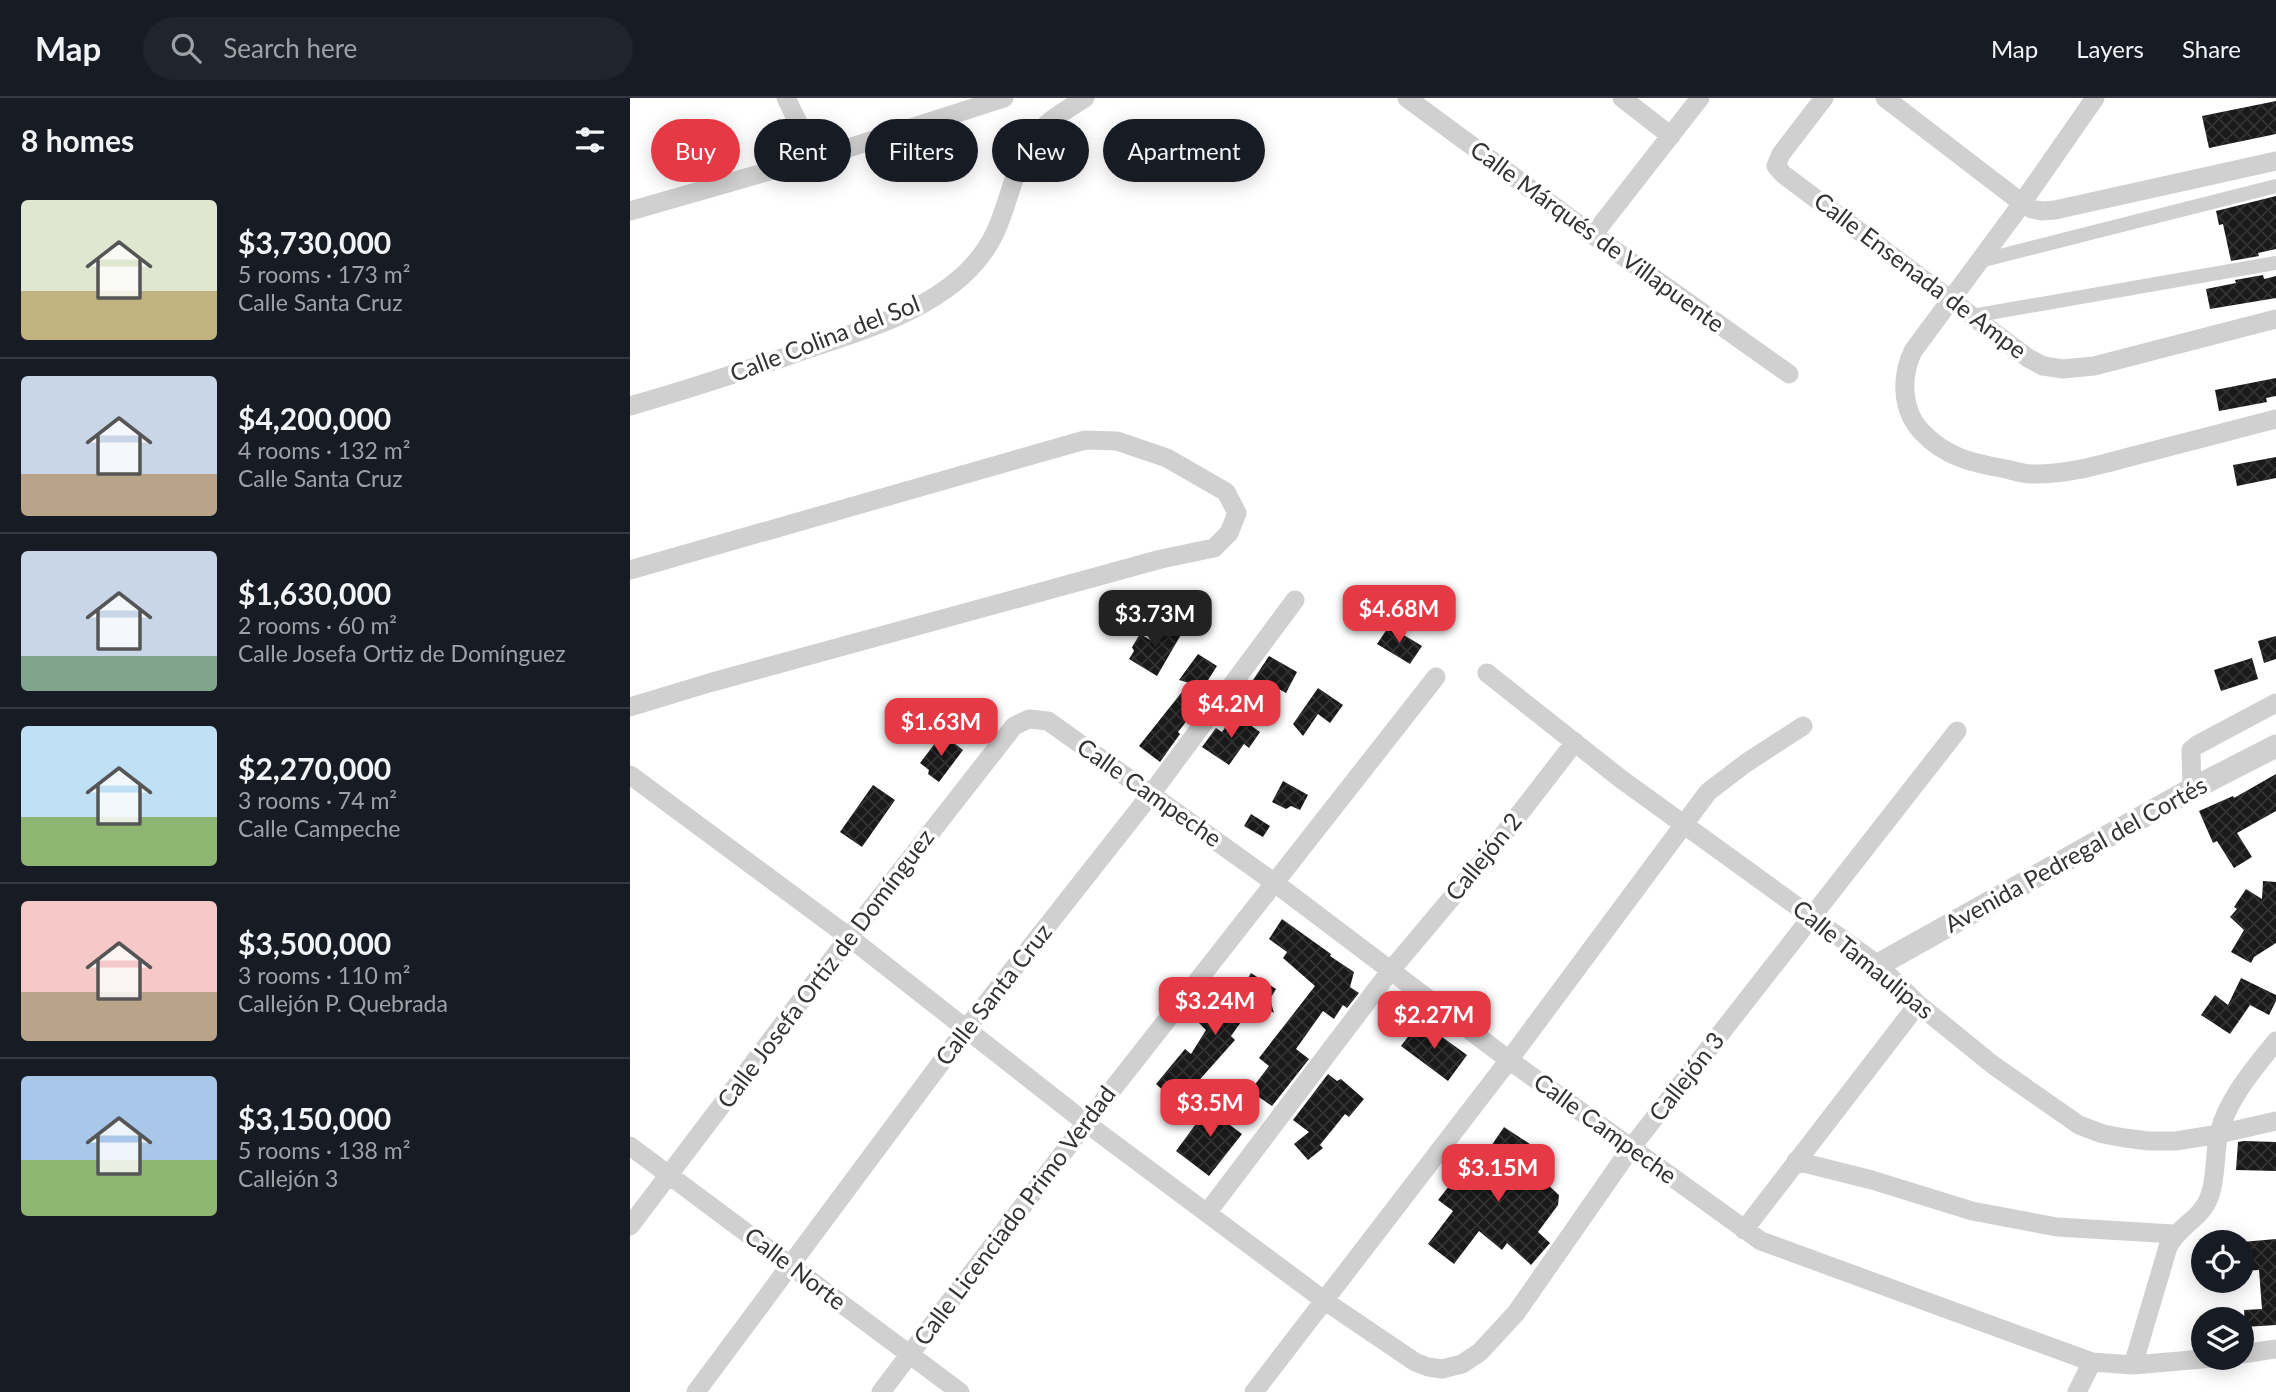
<!DOCTYPE html>
<meta charset="utf-8">
<style>
:root{--surface:#171b24;--page:#20242c;--text:#f1f3f6;--muted:#9ea1a6;--line:#363941;--accent:#e63946}
body{margin:0;font-family:Lato,sans-serif;background:var(--page);color:var(--text);height:100vh;display:flex;flex-direction:column;font-size:26px;white-space:nowrap}
*{box-sizing:border-box;margin:0}
p{font-size:23px;color:var(--muted)}
.icon{flex:none;width:38px;height:38px;fill:none;stroke:currentColor;stroke-width:2;stroke-linecap:round;stroke-linejoin:round}
.map{position:relative;flex:1;overflow:hidden}
.drawer{display:flex;flex-direction:column;background:var(--surface);width:630px}
.drawer>*{flex:none}
.guide{position:absolute;left:21px;top:21px;width:665px;height:63px;display:flex;gap:14px}
.fabs{position:absolute;left:1561px;top:1132px;display:grid;gap:14px}
.fabs a{display:grid;place-items:center;width:63px;height:63px;border-radius:50%;background:var(--surface);box-shadow:0 4px 18px #0003;font-size:35px}
.price{position:absolute;translate:-50% -60px;padding:0 16px;border-radius:14px;background:var(--accent);color:#fff;font-size:23px;line-height:46px;filter:drop-shadow(0 2px 4px #0008)}
.price::after{content:'';position:absolute;left:50%;top:42px;width:21px;height:16px;margin-left:-10px;background:inherit;clip-path:polygon(0 0,100% 0,50% 100%)}
.price.on{background:#222;color:#fff}
ul{padding:0;list-style:none}
li{display:flex;align-items:center;gap:21px;height:175px;padding:0 21px}
li+li{border-top:2px solid var(--line)}
li span{display:grid;place-items:center;flex:none;width:196px;height:140px;border-radius:7px;color:#555}
li>.icon{margin-inline-start:auto}
span .icon{width:84px;height:84px;fill:#fffc;stroke-width:1}
li b{font-size:30px}
h2{display:flex;justify-content:space-between;align-items:center;height:84px;padding:0 21px;font-size:30px}
.chip{padding:0 24px;border-radius:32px;background:var(--surface);box-shadow:0 4px 18px #0003;font-size:24px;line-height:63px}
.chip.on{background:var(--accent);color:#fff}
header{display:flex;align-items:center;gap:42px;box-sizing:border-box;height:98px;padding:0 35px;background:var(--surface);border-bottom:2px solid var(--line)}
header strong{font-size:33px}
nav{display:flex;gap:38px;margin-inline-start:auto;font-size:24px}
.search{width:490px;height:63px;background:var(--page);display:flex;align-items:center;gap:18px;box-sizing:border-box;padding:0 24px;border-radius:38px;color:var(--muted);font-size:26px}
main{display:flex;flex:1;min-height:0}
.map>svg:first-child{display:block}
</style>
<header>
<strong>Map</strong>
<div class="search"><svg class="icon" aria-label="search" viewBox="0 0 24 24"><circle cx="10" cy="10" r="6"/><path d="M15 15l6 6"/></svg>Search here</div>
<nav><a>Map</a><a>Layers</a><a>Share</a></nav>
</header>
<main>
<section class="drawer">
<h2>8 homes<svg class="icon" aria-label="filters" viewBox="0 0 24 24"><path d="M4 7h16M4 17h16"/><circle cx="9" cy="7" r="2"/><circle cx="15" cy="17" r="2"/></svg></h2>
<ul>
<li><span style="background:linear-gradient(#dfe7d0 65%,#c2b280 0)"><svg class="icon" aria-label="home" viewBox="0 0 24 24"><path d="M3 11l9-7 9 7M6 9v11h12V9"/></svg></span><div><b>$3,730,000</b><p>5 rooms · 173 m²</p><p>Calle Santa Cruz</p></div></li>
<li><span style="background:linear-gradient(#c9d6e8 70%,#b9a48a 0)"><svg class="icon" aria-label="home" viewBox="0 0 24 24"><path d="M3 11l9-7 9 7M6 9v11h12V9"/></svg></span><div><b>$4,200,000</b><p>4 rooms · 132 m²</p><p>Calle Santa Cruz</p></div></li>
<li><span style="background:linear-gradient(#c9d6e8 75%,#7fa58c 0)"><svg class="icon" aria-label="home" viewBox="0 0 24 24"><path d="M3 11l9-7 9 7M6 9v11h12V9"/></svg></span><div><b>$1,630,000</b><p>2 rooms · 60 m²</p><p>Calle Josefa Ortiz de Domínguez</p></div></li>
<li><span style="background:linear-gradient(#bfe0f5 65%,#8fb573 0)"><svg class="icon" aria-label="home" viewBox="0 0 24 24"><path d="M3 11l9-7 9 7M6 9v11h12V9"/></svg></span><div><b>$2,270,000</b><p>3 rooms · 74 m²</p><p>Calle Campeche</p></div></li>
<li><span style="background:linear-gradient(#f6c9c9 65%,#b9a48a 0)"><svg class="icon" aria-label="home" viewBox="0 0 24 24"><path d="M3 11l9-7 9 7M6 9v11h12V9"/></svg></span><div><b>$3,500,000</b><p>3 rooms · 110 m²</p><p>Callejón P. Quebrada</p></div></li>
<li><span style="background:linear-gradient(#a9c7e8 60%,#8fb573 0)"><svg class="icon" aria-label="home" viewBox="0 0 24 24"><path d="M3 11l9-7 9 7M6 9v11h12V9"/></svg></span><div><b>$3,150,000</b><p>5 rooms · 138 m²</p><p>Callejón 3</p></div></li>
</ul>
</section>
<div class="map">
<svg width="1646" height="1294" viewBox="0 0 1646 1294">
<defs>
<pattern id="building-cross-hatch" width="8" height="8" patternUnits="userSpaceOnUse" patternTransform="scale(1.75)"><rect width="8" height="8" fill="#1a1a1a"/><path d="M0 0l8 8M0 8l8-8" fill="none" stroke="#333"/></pattern>
</defs>
<rect width="100%" height="100%" fill="#fff"/>
<path fill="url(#building-cross-hatch)" d="M1646 3V36L1579 50 1572 18Z
M1646 98V151L1628 155 1629 158 1601 163 1593 126 1589 127 1586 113Z
M1633 177 1634 181 1646 178V200L1580 211 1576 191 1606 185 1605 182Z
M1646 280V298L1636 300 1637 304 1589 313 1585 292Z
M1646 359V380L1607 388 1603 367Z
M540 528 552 535 527 578 499 561 504 553 502 549 510 536 522 543 528 534 535 538Z
M759 528 792 548 780 566 747 546Z
M1646 538V561L1634 565 1628 543Z
M568 556 587 568 573 590 563 587 573 594 556 618 559 620 548 634 550 636 530 664 509 648 559 585 549 582Z
M639 558 667 574 656 595 647 590 640 612 611 603 616 588H619Z
M1622 560 1628 581 1591 593 1584 572Z
M688 590 713 607 700 625 688 616 673 638 663 626Z
M605 616 630 634 619 650 614 646 599 667 572 649 586 630 592 634Z
M312 636 333 652 309 684 298 676 299 672 290 665Z
M1646 676V713L1607 735 1622 759 1604 770 1587 743 1583 745 1569 713 1603 698 1604 700Z
M653 683 678 697 670 712 661 708 656 711 642 704Z
M243 687 265 702 232 749 210 734Z
M621 716 640 728 633 739 614 728Z
M1633 783 1646 784V845L1624 859 1621 865 1601 854 1614 832 1600 819 1607 811 1604 809 1616 791 1632 801Z
M652 821 701 856 700 858 724 874 720 889 729 895 717 910 713 907 704 921 693 913 666 951 679 961 642 1008 620 993 639 968 629 960 685 888 653 860 657 854 639 841Z
M621 875 646 891 640 901 644 915 628 905 624 911 621 910 601 938 605 942 548 1006 526 986 555 951 561 956 576 932 567 923 583 905 591 910 604 889 610 893Z
M1611 880 1646 897V903L1639 917 1620 907 1600 936 1571 917 1585 897 1598 907Z
M790 923 837 957 818 983 771 948Z
M698 976 707 983 711 981 734 1001 719 1019 715 1016 690 1047 693 1050 678 1062 664 1046 679 1034 663 1022Z
M585 1000 600 1011 592 1021 612 1036 579 1078 546 1053Z
M874 1029 903 1048 893 1061 912 1085 914 1083 929 1097 928 1107 908 1134 920 1145 901 1167 877 1145 872 1152 849 1133 824 1166 798 1146 823 1113 808 1102 827 1078 836 1085Z
M1614 1043 1646 1044V1073L1606 1072 1608 1044Z
M1646 1141V1227L1615 1229 1614 1212 1632 1211 1629 1172 1612 1173V1144Z"/>
<g fill="none" stroke-linecap="round" stroke-linejoin="round">
<path stroke="#d0d0d0" stroke-width="14" d="M1350 163 1646 88
M1342 218 1646 165"/>
<path stroke="#d0d0d0" stroke-width="19" d="M156 0C172 31 171 43 208 53
M777 0 963 137 1159 276
M992 0 1041 38
M1194 0 1151 56 1146 68 1153 76 1398 260 1413 268 1433 271 1464 268 1646 221
M1255 0 1392 105 1402 111 1412 113 1425 112 1646 63
M1465 0 1385 115 1283 253C1271 278 1271 311 1291 333 1315 359 1342 365 1376 371 1384 373 1393 376 1402 376 1437 377 1473 366 1507 357 1553 345 1600 333 1646 321
M0 113 209 53 374 0
M963 137 1070 0
M0 308C53 293 105 276 158 258 222 235 311 214 353 155 379 120 379 73 405 39 417 22 438 11 455 0
M0 472 455 342 487 343 537 360 596 394 607 415 599 435 584 450 531 461 79 585 0 609
M857 575 991 681 1248 867 1288 906 1363 967 1449 1027 1473 1036 1495 1040 1519 1043H1546L1589 1036 1646 1023
M0 677 219 839 456 1025 695 1203 785 1264 798 1269 812 1271 832 1266 850 1254 886 1215 1001 1050 1327 633
M1562 691 1561 652 1567 647 1646 605
M0 1048 330 1294
M1166 1063 1242 1082 1342 1113 1427 1129 1544 1136
M577 1115 761 872 856 759 945 644
M0 1128 219 839 384 628 399 621 418 623 645 785 879 962 1131 1143 1462 1264 1503 1267 1584 1260
M1114 1132 1288 906
M1612 1256 1646 1251
M1503 1267 1538 1149C1549 1127 1570 1122 1579 1100 1587 1079 1584 1056 1589 1035 1598 1000 1624 971 1646 943
M66 1294 336 931 521 696 665 502
M251 1294 456 1025 806 579
M624 1294 879 962 1078 694 1116 665 1173 628
M1447 1294 1462 1264"/>
<path stroke="#d0d0d0" stroke-width="23" d="M1248 867 1562 691 1646 648"/>
</g>
<g text-anchor="middle" stroke-width="7" stroke-linejoin="round" paint-order="stroke">
<g font-size="24" fill="#333" stroke="#fff">
<text transform="translate(967 139) rotate(36)" y="8">Calle Márqués de Villapuente</text>
<text transform="translate(1290 178) rotate(37)" y="8">Calle Ensenada de Ampe</text>
<text transform="translate(195 241) rotate(-21)" y="8">Calle Colina del Sol</text>
<text transform="translate(519 695) rotate(35)" y="8">Calle Campeche</text>
<text transform="translate(1446 757) rotate(-29)" y="8">Avenida Pedregal del Cortés</text>
<text transform="translate(854 759) rotate(-51)" y="8">Callejón 2</text>
<text transform="translate(1233 862) rotate(39)" y="8">Calle Tamaulipas</text>
<text transform="translate(196 871) rotate(-53)" y="8">Calle Josefa Ortiz de Domínguez</text>
<text transform="translate(364 897) rotate(-52)" y="8">Calle Santa Cruz</text>
<text transform="translate(1057 979) rotate(-52)" y="8">Callejón 3</text>
<text transform="translate(975 1031) rotate(36)" y="8">Calle Campeche</text>
<text transform="translate(385 1118) rotate(-53)" y="8">Calle Licenciado Primo Verdad</text>
<text transform="translate(165 1171) rotate(37)" y="8">Calle Norte</text>
</g>
</g>
</svg>
<div class="fabs">
<a><svg class="icon" aria-label="locate" viewBox="0 0 24 24"><circle cx="12" cy="12" r="6"/><path d="M12 2v4M12 18v4M2 12h4M18 12h4"/></svg></a>
<a><svg class="icon" aria-label="layers" viewBox="0 0 24 24"><path d="M12 4l9 5-9 5-9-5zM3 14l9 5 9-5"/></svg></a>
</div>
<b class="price" style="left:769px;top:547px">$4.68M</b>
<b class="price on" style="left:525px;top:552px">$3.73M</b>
<b class="price" style="left:601px;top:642px">$4.2M</b>
<b class="price" style="left:311px;top:660px">$1.63M</b>
<b class="price" style="left:585px;top:939px">$3.24M</b>
<b class="price" style="left:804px;top:953px">$2.27M</b>
<b class="price" style="left:580px;top:1041px">$3.5M</b>
<b class="price" style="left:868px;top:1106px">$3.15M</b>
<div class="guide">
<a class="chip on">Buy</a>
<a class="chip">Rent</a>
<a class="chip">Filters</a>
<a class="chip">New</a>
<a class="chip">Apartment</a>
</div>
</div>
</main>
